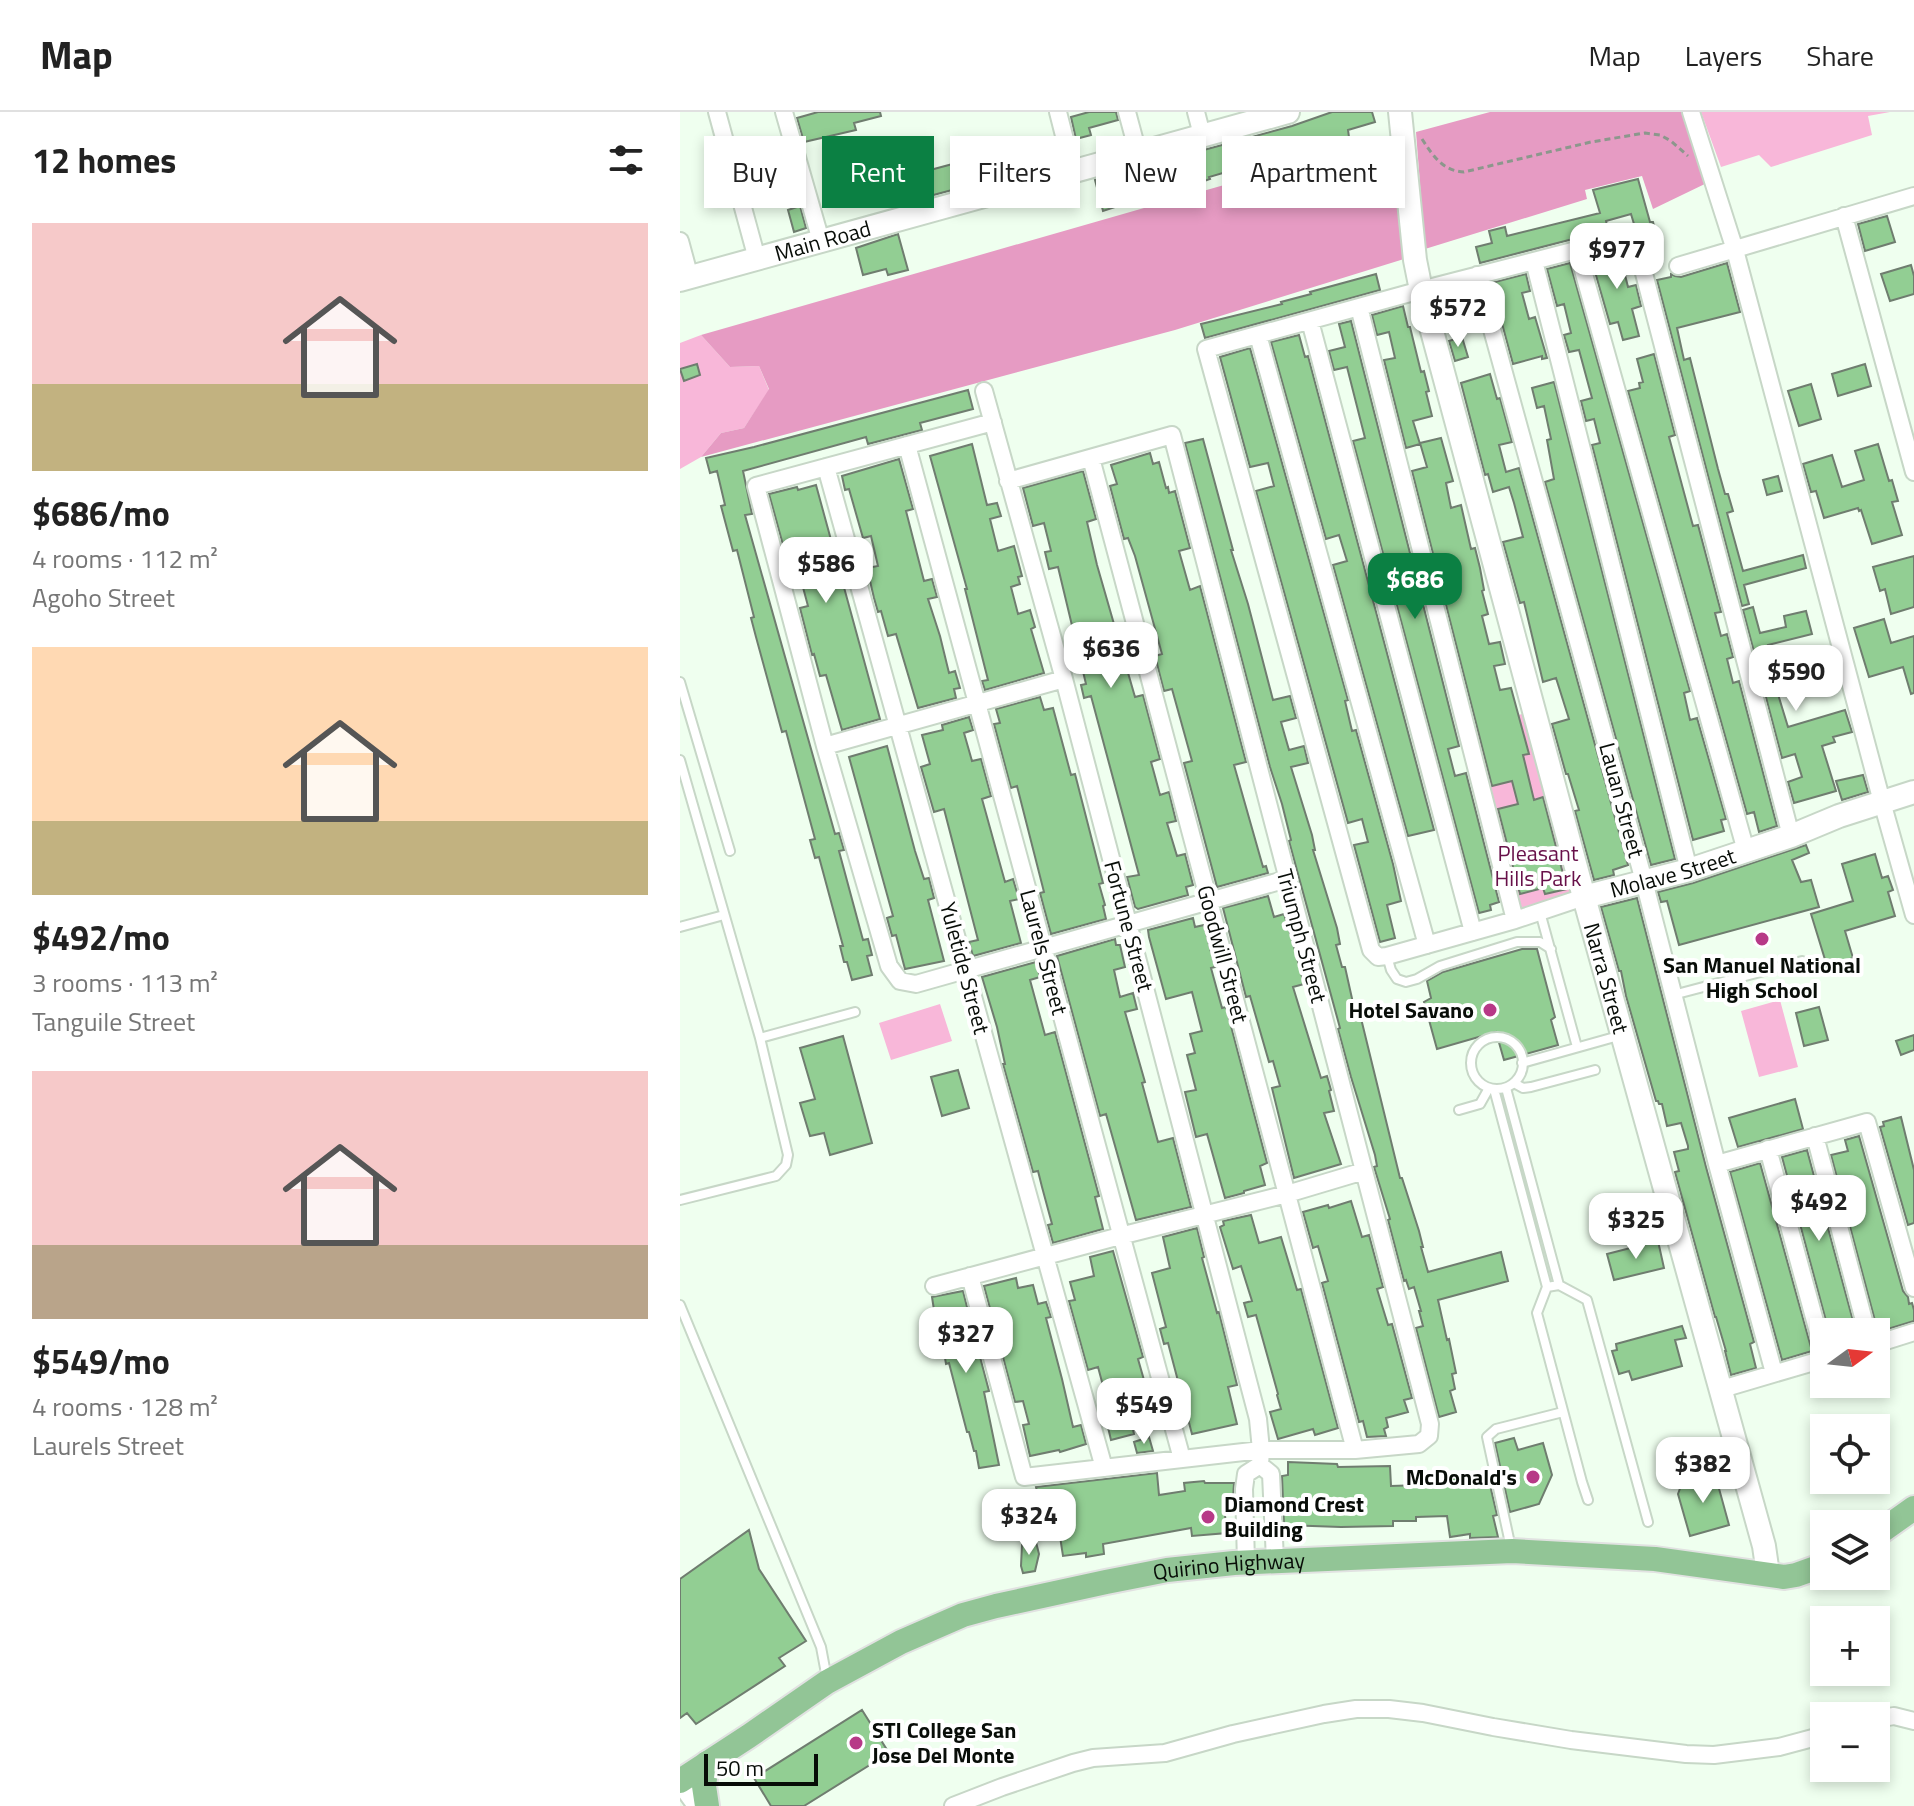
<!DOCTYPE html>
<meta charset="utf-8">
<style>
:root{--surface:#fff;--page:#f2f2f2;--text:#222;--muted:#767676;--line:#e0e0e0;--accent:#0b8043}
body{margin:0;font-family:"Titillium Web",sans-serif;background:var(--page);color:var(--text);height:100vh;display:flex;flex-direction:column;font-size:30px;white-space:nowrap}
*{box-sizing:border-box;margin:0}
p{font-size:26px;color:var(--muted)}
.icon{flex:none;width:44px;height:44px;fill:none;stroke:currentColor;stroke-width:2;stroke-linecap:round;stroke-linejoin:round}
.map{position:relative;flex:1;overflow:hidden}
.panel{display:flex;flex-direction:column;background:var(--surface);width:680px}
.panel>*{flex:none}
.top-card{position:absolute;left:24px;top:24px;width:760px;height:72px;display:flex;gap:16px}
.needle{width:52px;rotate:75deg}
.controls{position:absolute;left:1130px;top:1206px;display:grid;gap:16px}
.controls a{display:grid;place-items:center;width:80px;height:80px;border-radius:0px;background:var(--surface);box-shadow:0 4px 12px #0003;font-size:40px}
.scale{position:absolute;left:24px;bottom:20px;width:114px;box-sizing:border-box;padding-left:8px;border:4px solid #080d08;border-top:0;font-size:22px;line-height:28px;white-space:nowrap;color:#080d08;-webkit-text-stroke:6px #fff;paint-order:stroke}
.price{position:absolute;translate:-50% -68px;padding:0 18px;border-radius:16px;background:#fff;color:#222;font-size:26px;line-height:52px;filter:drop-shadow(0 2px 4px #0008)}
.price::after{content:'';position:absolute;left:50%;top:48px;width:24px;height:18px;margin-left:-12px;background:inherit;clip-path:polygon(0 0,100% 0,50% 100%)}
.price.current{background:var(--accent);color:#fff}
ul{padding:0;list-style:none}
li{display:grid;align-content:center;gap:16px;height:424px;padding:0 32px}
li span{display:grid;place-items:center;height:248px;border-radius:0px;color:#555}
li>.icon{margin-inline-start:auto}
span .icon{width:144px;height:144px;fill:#fffc;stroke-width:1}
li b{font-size:34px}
h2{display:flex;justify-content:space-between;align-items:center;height:96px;padding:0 32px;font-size:34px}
.tag{padding:0 28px;border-radius:0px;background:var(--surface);box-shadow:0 4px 12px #0003;font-size:28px;line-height:72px}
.tag.current{background:var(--accent);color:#fff}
header{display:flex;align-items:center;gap:48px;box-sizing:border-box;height:112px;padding:0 40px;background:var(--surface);border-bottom:2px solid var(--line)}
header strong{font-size:38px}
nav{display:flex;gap:44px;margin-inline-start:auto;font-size:28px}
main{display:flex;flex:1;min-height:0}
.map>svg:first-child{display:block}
</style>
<header>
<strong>Map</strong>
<nav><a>Map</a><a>Layers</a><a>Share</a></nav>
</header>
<main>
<section class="panel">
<h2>12 homes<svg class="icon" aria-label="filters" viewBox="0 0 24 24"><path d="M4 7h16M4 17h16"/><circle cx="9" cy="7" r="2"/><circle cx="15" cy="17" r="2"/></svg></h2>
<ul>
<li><span style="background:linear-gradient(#f6c9c9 65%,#c2b280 0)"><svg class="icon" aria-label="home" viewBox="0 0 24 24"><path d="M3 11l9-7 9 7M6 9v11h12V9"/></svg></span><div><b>$686/mo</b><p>4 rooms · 112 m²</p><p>Agoho Street</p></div></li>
<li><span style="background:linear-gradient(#ffd9b3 70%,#c2b280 0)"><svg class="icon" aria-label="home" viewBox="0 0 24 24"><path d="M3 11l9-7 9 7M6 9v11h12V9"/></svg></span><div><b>$492/mo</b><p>3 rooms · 113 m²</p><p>Tanguile Street</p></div></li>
<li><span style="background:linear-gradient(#f6c9c9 70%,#b9a48a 0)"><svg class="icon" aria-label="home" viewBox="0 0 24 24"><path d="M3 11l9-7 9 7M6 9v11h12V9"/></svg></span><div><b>$549/mo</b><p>4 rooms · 128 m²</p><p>Laurels Street</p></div></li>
</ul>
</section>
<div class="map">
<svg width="1234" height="1694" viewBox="0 0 1234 1694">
<rect width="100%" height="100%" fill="#efffef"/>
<path fill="#f8b7d9" d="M1021 0H1210L1188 4 1192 23 1091 55 1079 43 1041 55Z
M21 223 50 255 79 254 89 278 64 316 41 321 21 345 0 357V231Z
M850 600 902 782 835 803 785 617Z
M1100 888 1118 955 1079 965 1061 899Z
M260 892 272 929 211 948 199 911Z"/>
<path fill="#e69bc3" d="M810 0H1005L1031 69 973 97 962 64 905 78 907 87 745 137 736 20Z
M708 26 724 147 495 218 21 345 41 321 64 316 89 277 79 254 50 255 21 223Z"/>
<path fill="#92ce93" stroke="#6f7d6f" stroke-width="2" d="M138 0H200L201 4 174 11 176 18 124 30 117 6Z
M409 0H436L438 8 409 16 411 23 396 27 391 5Z
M652 0H692L695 10 668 18 669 25 626 36 625 29 598 37 597 34 571 41 572 48 552 54 553 58 529 65 530 67 516 72 513 62 488 69 483 49 612 14Z
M374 28 379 49 350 57 344 36Z
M280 50 287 74 246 85 239 61Z
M460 56 468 84 423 99 415 68Z
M958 67 970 110H973L981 140 971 143 964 120 961 115 954 112 951 102 926 109 928 118 800 151 796 135 812 131 809 119 825 115 827 124 920 101 913 78Z
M120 94 126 116 114 120 108 98Z
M1207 104 1215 130 1185 139 1178 112Z
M218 122 228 158 208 163 206 157 183 163 176 136Z
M946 136 949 149 942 151 948 175 956 173 961 194 952 197 959 224 943 228 938 210 930 212 911 146Z
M890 151 1010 579 1004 581 1010 608 1017 606 1046 707 1041 708 1044 719 1013 728 912 333 920 331 914 307 906 309 901 289 912 286 899 238 889 240 884 223 891 221 884 192 877 194 867 157Z
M1047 151 1060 200 997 216 1004 248 1010 246 1038 357 1045 382H1048L1053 399 1047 401 1063 459 1123 443 1126 456 1064 473 1069 492 1062 494 977 168 991 165V162L995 164 1001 165Z
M1231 153 1234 164V182L1210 189 1201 162Z
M696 162 700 178 525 226 521 212 602 192 601 190 631 182 630 180Z
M846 162 850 179 842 181 849 207 855 205 867 246 862 247V244L833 252 811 171Z
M723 194 728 215H730L741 260 744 259 749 279 746 280 752 304 733 309 740 332 726 336 704 248 715 246 709 220 697 223 692 203Z
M671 209 779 634 768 637 775 664 786 661 819 790 810 793 811 798 799 801 673 329 685 326 667 255 654 258 649 239 665 235 659 212Z
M619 223 625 245 628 244 754 718 728 724 653 453 667 449 659 423 646 427 591 230Z
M782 225 788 245 775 249 769 229Z
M570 236 668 588 665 589 672 619 676 618 713 752 721 789 707 793 715 826 700 830 674 733 688 730 682 707 668 711 576 379 594 374 588 351 570 355 540 245Z
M974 242 995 323 989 325 1013 414 1018 413 1041 500 1035 501 1041 524 1047 522 1053 545 1047 547 1053 571 1059 569 1097 714 1079 720 1074 700 1067 702 948 279 960 276 959 271 963 270 957 247Z
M17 252 20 263 4 269 0 257Z
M1185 252 1191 274 1158 284 1152 262Z
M810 262 817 287 820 286 832 330 819 333 826 360 839 356 948 753 933 758 934 763 914 768 895 699 899 698 888 662H886L872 612 889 607 876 566 863 570 844 490 840 491 823 430 843 425 834 391 829 375 813 380 808 362 805 363 781 271Z
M874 270 995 747 971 753 865 370 874 367 867 328 871 327 864 294 857 296 852 276Z
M1131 272 1141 307 1119 314 1108 279Z
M288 278 293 297 240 311 242 318 188 332 186 325 63 359 72 402 65 403 155 722 159 721 164 738 159 739 183 828 188 827 192 843 187 844 192 863 172 868 167 850H164L160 834H163L139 745 135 746 130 728 135 727 111 638 106 619 102 620 76 525 71 506 74 505 57 438 53 439 41 394 45 393 37 359 30 361 26 346 74 335Z
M761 326 773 369 766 371 771 396 781 393 791 437 795 436 800 456 804 478 802 479 808 502 802 504 809 532 820 530 825 552 814 554 820 578 831 576 849 642 843 643 854 688 863 685 887 777 865 782 863 776 840 782 818 697 838 692 832 669 812 674 732 359 747 355 740 331Z
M523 327 553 438H551L568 492 593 588 610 584 616 606 601 610 609 638 624 634 628 651 611 655 632 723 635 738H633L657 816 660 832 656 833 662 855H665L673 891 677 890 720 1066H722L739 1119 743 1135H741L748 1160 821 1140 828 1169 758 1188 767 1228 769 1227 776 1261 772 1262 775 1277 770 1279 776 1300 759 1305 736 1216 743 1214 739 1199H741L734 1175 729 1177 726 1168 724 1169 708 1108 710 1107 694 1055 697 1054 695 1043 671 965 658 917 660 916 609 729 611 728 602 692 590 655 505 331Z
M292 332 307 393 317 391 321 404 310 407 318 439 334 434 342 464 338 465 340 472 331 475 338 502 350 498 355 515 351 517 364 561 305 578 302 569 308 568 285 477H287L250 344Z
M1198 332 1209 369 1212 368 1218 389 1212 390 1222 423 1192 432 1181 398 1179 399 1178 396 1144 406 1136 379 1131 380 1123 352 1152 343 1162 375 1184 368 1175 339Z
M470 341 473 352 479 350 486 376 488 375 489 381 495 379 510 436 499 439 510 478 520 474 566 650 554 653 583 755 586 754 588 761 537 775 504 651 512 649 492 577 484 579 475 544 482 542 455 444 448 426 444 427 430 374 437 372 431 353Z
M219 347 233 397 226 399 244 469 252 467 257 485 248 487 260 524 269 561 275 559 280 576 274 577 276 586 238 596 216 522 208 524 201 499 198 500 194 486 187 456 198 454 191 424 183 426 169 377 165 378 162 364Z
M403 359 416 407 407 410 417 453 455 585 463 583 480 647 471 650 473 657 480 683 489 680 496 709 487 711 497 744 505 742 513 773 506 775 508 783 458 797 455 795 447 765 459 763 411 584 404 586 401 573 406 572 378 455 369 457 365 440 371 439 364 411 353 414 343 376Z
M1098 364 1102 379 1087 383 1083 368Z
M136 373 200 607 162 618 146 563 140 564 134 542 132 543 120 496 128 494 113 438 105 440 89 382 117 375 118 378Z
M1234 444V495L1211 502 1205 477 1200 479 1193 455Z
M1073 495 1080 521 1106 515 1104 504 1126 499 1132 522 1088 533 1100 578 1097 579 1108 615 1165 598 1172 620 1153 625 1155 630 1142 634 1156 679 1114 691 1108 670 1122 665 1115 642 1102 646 1063 498Z
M1204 507 1211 531 1234 524V581L1231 582 1223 555 1189 565 1174 516Z
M360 585 364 598 373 596 391 663 395 662 423 771 419 772 425 793 423 794 426 807 371 822 360 781 364 780 337 674 331 676 314 612 320 611 316 597Z
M289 605 293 618 284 621 292 649 301 647 311 684 302 687 325 770 333 767 339 787 330 789 341 831 293 844 289 830 298 828 264 697 254 700 241 655 250 652 242 623 263 618 262 613Z
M207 634 235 739 244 767 249 766 254 786 248 788 264 849 225 857 216 823 212 824 207 806 213 804 169 645Z
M1183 663 1188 680 1162 688 1156 669Z
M1126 733 1129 741 1112 748 1121 770 1131 768 1139 795 999 833 987 789 981 790 978 780 1013 771Z
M1195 742 1202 766 1208 764 1213 778 1208 780 1215 804 1165 819 1173 846 1147 854 1131 802 1173 789 1162 752Z
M588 784 594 805 604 802 612 827 624 872 613 875 641 966 647 964 651 978 649 979 654 999 644 1001 661 1052 614 1066 592 976 600 974 593 949 589 950 570 884 566 885 543 796Z
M957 786 1026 1055 1074 1230 1070 1232 1076 1256 1051 1263 1045 1239H1046L1036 1205H1035L995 1060 999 1059 994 1040 1008 1037V1034L1001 1011 987 1014 982 992H979L978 989H976L946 884 941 859H939L921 795Z
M513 806 515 815 524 813 535 855 531 856 542 896 546 895 587 1051 580 1054 585 1073 564 1079V1081L545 1086 527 1022 516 1025 505 980 516 978 507 943 515 941 510 922 522 919 512 880 486 887 469 825 468 818Z
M435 827 436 833H440L445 855 434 858 440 885 453 881 457 897 445 900 465 970 462 971 478 1030 493 1026 511 1095 456 1108 426 1002 420 1004 377 844Z
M842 837H857L875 905 871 908 878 933 824 948 816 920 757 937 744 890 751 886 747 869 763 860Z
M356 850 360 865 350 868 365 923 375 920 419 1084 415 1085 423 1117 373 1131 368 1113 372 1112 362 1075 358 1059 353 1060 323 952H325L317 915 302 865Z
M1139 895 1148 928 1124 934 1116 901Z
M1234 923V938L1221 943 1216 929Z
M163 924 192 1031 150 1043 144 1021 130 1024 120 991 135 987 120 936Z
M278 958 289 996 262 1004 251 965Z
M1115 987 1123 1017 1058 1035 1049 1006Z
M1221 1005 1234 1058V1111L1228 1113 1200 1015 1204 1014 1203 1010Z
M1179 1024 1223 1179 1228 1185 1229 1192 1232 1191 1234 1198V1209L1198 1220 1151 1043 1168 1039 1165 1028Z
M1127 1038 1176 1220H1149L1102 1045Z
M1080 1051 1132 1239 1102 1248 1050 1060Z
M671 1089 682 1125 689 1123 703 1175 697 1177 708 1213 712 1212 732 1286 724 1288 728 1300 706 1306 708 1315 704 1317 706 1324 687 1325 683 1309 679 1310 642 1171 648 1169 638 1134 633 1136 623 1100 648 1093 649 1096Z
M571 1103 579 1131 601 1125 617 1178 621 1177 658 1316 635 1323 633 1317 598 1327 590 1300 601 1297 597 1283 598 1282 576 1203 568 1205 564 1191 572 1189 561 1154 553 1157 540 1115 544 1113 543 1109Z
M517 1116 524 1145 522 1146 537 1201 539 1200 557 1273 548 1275 557 1312 512 1322 488 1231 484 1232 480 1217 486 1215 472 1161 490 1156 483 1125Z
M978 1129 984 1156 934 1168 927 1142Z
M433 1139 463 1245 458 1247 472 1296 451 1302 452 1305H450L454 1322 431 1328 427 1311 423 1312 419 1298 429 1296 418 1255 408 1258 389 1189 395 1188 390 1170 414 1164 410 1145Z
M336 1166 338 1176 353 1173 358 1192 366 1190 371 1205 366 1206 382 1267 393 1315 401 1313 406 1332 380 1340 379 1338 350 1344 343 1313 349 1312 343 1289 335 1290 304 1174Z
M283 1179 291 1211 284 1212 291 1248 300 1245 309 1279 304 1280 319 1353 299 1356 296 1339H294L289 1320H287L269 1251 266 1252 257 1198H254L252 1185Z
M1002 1214 1006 1226 995 1228 1002 1254 952 1268 949 1259 939 1262 932 1239 937 1238 936 1232Z
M469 1325 473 1339 457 1341 454 1330Z
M834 1326 838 1338 863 1331 872 1363 859 1392 830 1400 815 1331Z
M608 1350 657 1352 658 1355 710 1354 711 1374 770 1372 769 1367 784 1364 785 1367 807 1360 817 1403 813 1404 818 1425 790 1426V1422L770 1425 767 1404 736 1405V1409H713V1414L661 1415 604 1413 602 1364 608 1363Z
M477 1361 479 1383 505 1379 504 1371 524 1369 525 1371H554L553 1386H543L547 1421 512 1424 511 1416 423 1432 424 1442 406 1445V1441L383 1444 377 1405 363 1408 362 1403 337 1408 332 1384 357 1379 356 1375Z
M1035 1362 1049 1413 1010 1424 998 1382 1002 1371Z
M69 1418 79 1457 126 1529 99 1546 105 1554 16 1612 7 1601 0 1606V1467Z
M356 1430 359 1442 355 1459 343 1461 341 1454 342 1433Z
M182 1598 209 1641 124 1694H91L74 1666Z"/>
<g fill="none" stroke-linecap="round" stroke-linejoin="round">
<g stroke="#c7d7c7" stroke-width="12">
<path id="lane" d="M0 570 50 739
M0 648 80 926 108 1043 106 1053 96 1064 0 1088
M860 800 897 935
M0 815 44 803
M707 844 711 858 717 867 726 870 737 867 760 854 837 830H860L871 837
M993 883 1122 849
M791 951a26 26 0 1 1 52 0a26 26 0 1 1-52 0Z
M80 926 175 900
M842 951 942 923
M834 971 843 976 851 975 915 958
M826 976 879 1173
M814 977 867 1175
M779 998 800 992 809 976
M0 1193 141 1535 147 1567
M908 1388 902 1370 857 1201 867 1175 879 1173 907 1188 968 1410
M831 1436 807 1325 816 1317 883 1300"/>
</g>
<g stroke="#c7d7c7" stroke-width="20">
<path id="street" d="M37 0 77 147
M104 0 141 129
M378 0 393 59
M447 0 458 41
M516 0 522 23
M1011 0 1055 138 1202 690 1234 803
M1164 104 1234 360
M0 129 10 166
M897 137 1066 739
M854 149 1009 758
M998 154 1234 84
M797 163 964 769 1037 1052 1094 1261
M679 195 835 808
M630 209 793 820
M578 223 747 833
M304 279 384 567 578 1307 581 1338 580 1353
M313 310 76 374 145 634 209 854 220 869 236 872 607 767
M227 333 502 1347
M411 346 675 1338
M146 355 424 1356
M145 634 384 567
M904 785 835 808 707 844 698 845 691 838 526 237 741 178 954 123 1111 724
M1135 1024 1187 1220
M1088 1037 1144 1242
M1037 1052 1187 1010 1234 1176
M290 1164 344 1365 581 1338H675L739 1332 749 1324 750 1312 492 323 328 369
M254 1174 440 1124 607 1082 684 1059
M1196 1232 1234 1220
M1042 1277 1144 1247
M580 1353 591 1362 595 1448
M566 1450 564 1377 566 1362 580 1353
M1196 1607 1214 1604 1234 1609
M0 1672 16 1694
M273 1694 322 1675 393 1651 413 1646 485 1641 553 1622 644 1602 676 1597H709L743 1601 813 1615 891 1628 1006 1642 1034 1643 1099 1635 1144 1623"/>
</g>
<g stroke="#c7d7c7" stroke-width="26">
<g id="secondary">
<path id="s1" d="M720 0 735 148 741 178 904 785 1084 1434 1088 1462"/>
<path id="s2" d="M0 168 608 0"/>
<path id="s3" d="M904 785 1009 758 1111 724 1159 704 1234 680"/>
</g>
</g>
<g stroke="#e1e2e1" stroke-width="28">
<g id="primary">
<path d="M1196 1423 1234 1396"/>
<path d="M27 1651 24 1674 27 1694"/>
<path id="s4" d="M0 1669 69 1624 147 1570 221 1530 283 1503 316 1494 426 1470 487 1458 554 1451 832 1439 975 1447 1104 1465 1116 1463 1144 1453"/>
</g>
</g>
<path stroke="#8c978c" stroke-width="3" stroke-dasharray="6 4" stroke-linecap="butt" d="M742 27C753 44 763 59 784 60L911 30 965 21 980 23 991 29 1008 44"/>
<use href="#lane" stroke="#fff" stroke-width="8"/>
<use href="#street" stroke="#fff" stroke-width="16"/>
<use href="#secondary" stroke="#fff" stroke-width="22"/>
<use href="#primary" stroke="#92c596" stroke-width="24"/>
</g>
<g fill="#b73987" stroke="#fff" stroke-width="3">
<circle cx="1082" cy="827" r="8"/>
<circle cx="810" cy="898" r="8"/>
<circle cx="853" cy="1365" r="8"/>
<circle cx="528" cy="1405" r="8"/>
<circle cx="176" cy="1631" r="8"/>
</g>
<g text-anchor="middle" stroke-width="8" stroke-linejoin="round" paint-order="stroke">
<g font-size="22" fill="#080d08" stroke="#fff">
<text dy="8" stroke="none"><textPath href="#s2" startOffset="148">Main Road</textPath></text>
<text transform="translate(942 688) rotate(75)" y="8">Lauan Street</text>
<text dy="8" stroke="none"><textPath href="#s3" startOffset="92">Molave Street</textPath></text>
<text transform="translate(449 814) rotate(75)" y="8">Fortune Street</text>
<text transform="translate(622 824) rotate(75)" y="8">Triumph Street</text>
<text transform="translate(364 840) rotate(75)" y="8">Laurels Street</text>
<text transform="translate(543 842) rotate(75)" y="8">Goodwill Street</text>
<text transform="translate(285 856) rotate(75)" y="8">Yuletide Street</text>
<text dy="8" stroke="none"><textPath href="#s1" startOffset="892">Narra Street</textPath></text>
<text dy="8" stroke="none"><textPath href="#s4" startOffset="600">Quirino Highway</textPath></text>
</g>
<g font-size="22" fill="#671049" stroke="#fff">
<text x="858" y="749">Pleasant<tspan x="858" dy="25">Hills Park</tspan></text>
</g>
<g font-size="22" font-weight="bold" fill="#080d08" stroke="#fff" text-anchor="end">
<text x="1082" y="861" text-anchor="middle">San Manuel National<tspan x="1082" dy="25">High School</tspan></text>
<text x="794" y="906">Hotel Savano</text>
<text x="837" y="1373">McDonald's</text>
<text x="544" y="1400" text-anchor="start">Diamond Crest<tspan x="544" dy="25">Building</tspan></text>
<text x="192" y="1626" text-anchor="start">STI College San<tspan x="192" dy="25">Jose Del Monte</tspan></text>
</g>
</g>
</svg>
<div class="controls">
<a><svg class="needle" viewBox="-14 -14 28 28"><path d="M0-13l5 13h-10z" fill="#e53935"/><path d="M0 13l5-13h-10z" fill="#767676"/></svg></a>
<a><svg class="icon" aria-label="locate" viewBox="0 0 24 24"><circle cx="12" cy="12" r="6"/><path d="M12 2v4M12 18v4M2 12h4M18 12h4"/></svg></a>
<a><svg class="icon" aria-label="layers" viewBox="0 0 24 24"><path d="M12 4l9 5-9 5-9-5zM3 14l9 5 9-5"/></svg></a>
<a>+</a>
<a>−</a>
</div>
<div class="scale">50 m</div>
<b class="price" style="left:937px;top:179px">$977</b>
<b class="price" style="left:778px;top:237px">$572</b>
<b class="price" style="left:146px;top:493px">$586</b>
<b class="price current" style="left:735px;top:509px">$686</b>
<b class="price" style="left:431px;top:578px">$636</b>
<b class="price" style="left:1116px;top:601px">$590</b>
<b class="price" style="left:1139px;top:1131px">$492</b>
<b class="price" style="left:956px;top:1149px">$325</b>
<b class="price" style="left:286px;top:1263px">$327</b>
<b class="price" style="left:464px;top:1334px">$549</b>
<b class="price" style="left:1023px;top:1393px">$382</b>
<b class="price" style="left:349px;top:1445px">$324</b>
<div class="top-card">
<a class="tag">Buy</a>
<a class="tag current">Rent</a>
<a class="tag">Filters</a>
<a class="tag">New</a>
<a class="tag">Apartment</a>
</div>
</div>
</main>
